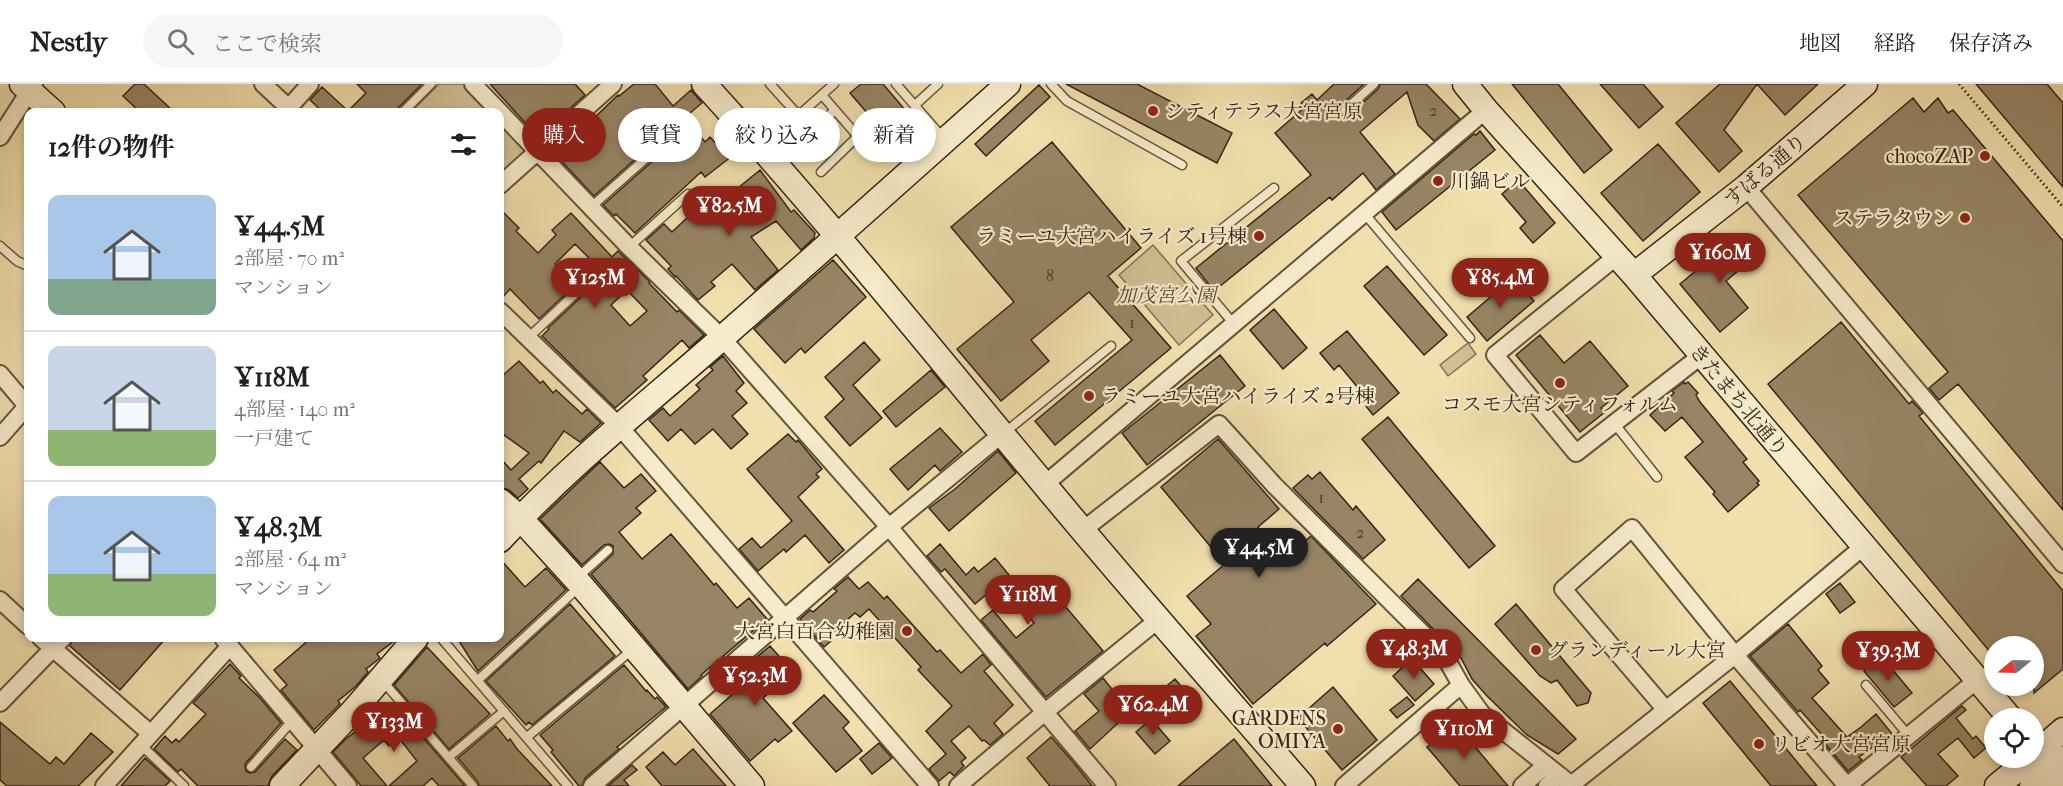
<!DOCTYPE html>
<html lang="ja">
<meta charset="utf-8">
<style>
:root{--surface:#fff;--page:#f6f6f6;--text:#202124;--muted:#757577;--line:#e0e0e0;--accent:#8f2418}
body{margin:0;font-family:"IM FELL French Canon","Noto Serif JP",serif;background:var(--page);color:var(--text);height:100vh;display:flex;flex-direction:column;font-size:22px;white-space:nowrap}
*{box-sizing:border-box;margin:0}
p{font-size:20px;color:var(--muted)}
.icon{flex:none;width:33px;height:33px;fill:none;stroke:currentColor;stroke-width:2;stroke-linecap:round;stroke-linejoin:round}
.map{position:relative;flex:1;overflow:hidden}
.drawer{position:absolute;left:24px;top:24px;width:480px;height:534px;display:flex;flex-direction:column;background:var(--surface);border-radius:12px;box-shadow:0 3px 9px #0003}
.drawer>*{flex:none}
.banner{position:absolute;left:522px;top:24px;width:570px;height:54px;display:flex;gap:12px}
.needle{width:39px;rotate:251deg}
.controls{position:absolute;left:1984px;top:552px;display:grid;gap:12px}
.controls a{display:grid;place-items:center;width:60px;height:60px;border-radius:50%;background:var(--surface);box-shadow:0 3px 9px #0003;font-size:30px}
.price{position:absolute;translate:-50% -51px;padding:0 14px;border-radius:21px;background:var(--accent);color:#fff;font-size:20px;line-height:39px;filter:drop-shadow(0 2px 3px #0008)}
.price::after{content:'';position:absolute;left:50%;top:36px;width:18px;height:14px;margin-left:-9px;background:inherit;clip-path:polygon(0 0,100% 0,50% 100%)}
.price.on{background:#222;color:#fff}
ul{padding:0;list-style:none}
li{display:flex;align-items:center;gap:18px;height:150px;padding:0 24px}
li+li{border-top:2px solid var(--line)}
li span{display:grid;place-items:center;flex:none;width:168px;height:120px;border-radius:12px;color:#555}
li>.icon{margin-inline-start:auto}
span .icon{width:72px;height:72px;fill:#fffc;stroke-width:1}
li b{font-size:26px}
h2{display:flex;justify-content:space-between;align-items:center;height:72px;padding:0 24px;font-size:26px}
.pill{padding:0 21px;border-radius:27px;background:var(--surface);box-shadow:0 3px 9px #0003;font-size:21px;line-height:54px}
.pill.on{background:var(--accent);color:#fff}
header{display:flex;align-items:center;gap:36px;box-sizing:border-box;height:84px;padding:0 30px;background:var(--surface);border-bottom:2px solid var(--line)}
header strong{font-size:28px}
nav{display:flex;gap:33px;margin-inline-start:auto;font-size:21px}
.search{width:420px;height:54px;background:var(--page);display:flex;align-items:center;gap:15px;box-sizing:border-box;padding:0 21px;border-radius:33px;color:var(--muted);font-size:22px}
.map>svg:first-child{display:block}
</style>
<header>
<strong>Nestly</strong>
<div class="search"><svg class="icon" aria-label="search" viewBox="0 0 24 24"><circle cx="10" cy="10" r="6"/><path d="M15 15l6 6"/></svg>ここで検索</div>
<nav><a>地図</a><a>経路</a><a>保存済み</a></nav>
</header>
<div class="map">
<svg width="2063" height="702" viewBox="0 0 2063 702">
<rect width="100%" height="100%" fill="#f1e0ad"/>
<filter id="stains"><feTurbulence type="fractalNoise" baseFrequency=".00333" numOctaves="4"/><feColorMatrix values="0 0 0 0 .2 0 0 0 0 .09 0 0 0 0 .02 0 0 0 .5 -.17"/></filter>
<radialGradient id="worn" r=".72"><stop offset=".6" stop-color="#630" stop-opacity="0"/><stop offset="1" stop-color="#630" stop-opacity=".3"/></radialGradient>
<path fill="#d1c094" stroke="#847156" stroke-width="1.5" d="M439 0H464L492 28H411Z
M500 36 528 66 500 91Z
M1153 161 1213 231 1179 261 1119 191Z
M1468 259 1476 270 1448 292 1440 281Z"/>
<path fill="#978565" stroke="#362217" stroke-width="1.5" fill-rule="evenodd" d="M135 0H144L174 28H140L123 12Z
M357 0H422L394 28H323L310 16 322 3 348 27 366 9Z
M490 0H575L585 11 538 53Z
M634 0H655L673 22 691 6 702 19 684 34 705 58 710 53 720 64 727 59 736 69 705 93 701 88 635 149 616 130 614 132 603 121 657 73 659 67 657 63 652 62 649 63 594 112 553 68 591 34 593 35 618 11 619 12Z
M861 0H883L917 40 894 60 850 9Z
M1066 0H1137L1232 49 1217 79Z
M1334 0H1364L1340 22 1339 28 1344 32 1349 31 1378 5 1380 0H1426L1460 35 1434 57 1418 41 1407 8 1360 48 1395 90 1376 106 1363 89 1332 116 1330 113 1214 207 1196 184 1311 91 1275 49 1305 23 1301 19 1312 10 1317 16Z
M1512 0H1558L1612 66 1584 89Z
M1600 0H1643L1663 23 1639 44Z
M1720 0H1757L1724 46 1742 67 1719 88 1676 39Z
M1757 0H1818L1785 31Z
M1976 0H2047L2063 19V103Z
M1039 1 1050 13 986 72 975 60Z
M1913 14 1924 28 1938 14 1948 29 1953 26 2063 157V426L1958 300 1939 316 1929 304 1948 288 1798 111Z
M1480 47 1495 66 1396 146 1382 128 1474 50 1476 51Z
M1052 58 1141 164 1108 192 1171 264 1055 361 1035 337 1132 256 1089 208 1031 256 1049 277 1001 317 957 265 1014 218 951 143Z
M1658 60 1700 108 1643 157 1601 109Z
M760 86 791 128 794 126 815 149 814 154 801 166 776 137 751 153 778 186 755 206 732 180 711 198 715 202 698 216 676 192 675 193 668 185 671 182 646 156 664 140 672 148 689 132 692 135 718 112 722 117Z
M1518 96 1555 139 1533 159 1520 144 1526 138 1502 110Z
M500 125 519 144 516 147 538 169 556 151 552 146 571 129 612 173 618 167 650 198 649 199 677 228 679 226 704 251 689 264 682 256 643 292 647 296 615 324 542 252 549 245 548 244 580 214 582 207 584 209 600 193 590 183 594 179 575 160 555 180 578 203 572 204 539 235 510 205 500 216ZM627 206 647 227 630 242 611 221Z
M1740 150 1757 171 1726 197 1748 224 1720 248 1680 200Z
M833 176 866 213 805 269 801 264 785 279 754 245Z
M1387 182 1447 251 1424 271 1364 202Z
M1514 193 1534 217 1487 257 1467 233Z
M1274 225 1307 264 1283 285 1250 246Z
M1841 238 1909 320 1912 317 1923 329 1919 332 2063 507V585L2034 609V562H1995V574L1768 300Z
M1347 247 1399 309 1373 331 1366 322 1370 318 1339 281 1334 286 1320 269Z
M1540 251 1564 279 1590 257 1628 302 1601 324 1605 328 1580 348 1516 271Z
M864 258 880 276 853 301 882 334 850 362 825 333 844 315 825 293Z
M1220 271 1245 302 1147 381 1122 349Z
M723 272 744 299 736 307 747 319 732 332 748 350 731 365 713 345 695 360 681 345 668 357 649 336 663 324 670 332 700 305 696 301 713 286 710 283Z
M519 277 540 299 543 297 553 309 556 306 582 330 587 325 601 339 580 358 564 347 541 379 539 377 519 395 528 405 518 414 509 406 500 403V374L511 386 529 369 500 348V294Z
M931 286 945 303 896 343 883 327Z
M1684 298 1685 300 1688 298 1698 309 1696 311 1700 318 1747 375 1743 378 1759 397 1757 399 1759 401 1728 428 1713 410 1715 408 1685 373 1703 358 1682 333 1665 347 1650 331 1674 309 1672 307Z
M1388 333 1495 462 1469 484 1362 355Z
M940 344 962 368 940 387 935 381 908 406 890 385Z
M788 350 796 358 798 356 822 385 816 390 819 393 798 413 844 466 829 479 805 451 786 468 784 465 758 487 739 465 752 454 761 464 792 437 747 385Z
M1218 355 1279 425 1258 443 1284 475 1311 452 1376 520 1327 562 1325 559 1253 620 1196 552 1211 540 1187 512 1225 480 1161 403Z
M998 367 1016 389 949 447 929 424 955 405Z
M600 378 624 404 641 390 656 407 636 424 641 429 619 448 642 475 671 450 714 501 716 499 737 524 749 514 767 535 701 591 702 592 688 605 591 490 613 470V462L609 460 604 461 582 481 540 435Z
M1320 388 1353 426 1356 422 1385 456 1363 475 1293 404 1308 391 1312 395Z
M940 460 966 491 974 483 978 488 995 474 1014 497 1018 494 1047 528 1060 516 1103 567 1046 613 981 536 993 526 1016 554 1034 539 1000 499 975 520 945 485 941 488 927 472Z
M500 475 525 503 546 484 566 506 478 587 457 554H500Z
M848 493 859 505 868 498 884 515 887 512 937 568 940 566 961 589 983 570 991 581 984 587 1013 621 994 639 1003 650 990 661 984 656 982 657 969 642 951 657 966 674 961 678 964 682 954 692 950 688 939 697 929 685 946 670 926 647 952 622 918 586 921 583 869 525 860 533 855 529 828 553 831 557 824 563 800 535 810 526 813 528 837 507 834 505Z
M1418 495 1492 570 1576 655 1558 670 1527 651 1487 612 1472 595 1461 574 1401 512Z
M1840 499 1855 518 1840 529 1826 510Z
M570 520 615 572 532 641 529 638 526 641 486 597Z
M1516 520 1591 609 1588 619 1577 622 1557 596 1551 599 1540 592 1495 540Z
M1788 540 1822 582 1818 586 1829 599 1812 614 1846 652 1847 653 1861 643 1876 630 1893 651 1880 661 1878 659 1859 673 1862 676 1848 687 1821 655 1824 653 1800 626 1798 628 1750 572Z
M73 554H166L120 606 70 562Z
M311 554H398L377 570 380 574 366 585 368 588 356 602 338 617 340 620 314 646 281 606 287 601 274 586Z
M770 562 793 588 763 614 792 647 778 658 775 655 750 677 710 630 752 593 744 584Z
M427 563 490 630 449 665 394 601Z
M1881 572 1912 609 1894 623 1864 587Z
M1412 575 1434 600 1415 617 1393 592Z
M230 580 241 592 239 594 260 614 281 639 246 679 245 682 246 687 250 689 255 688 285 655 297 666 272 692 268 702H198L181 685 178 688 154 665 165 652 172 659 176 655 179 658 206 630 193 619Z
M624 581 646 607 647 606 655 615 657 613 666 623 617 663 619 665 585 694 582 702H579L551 668 553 666 540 651Z
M1103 594 1130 628 1090 665 1075 647 1099 627 1084 610Z
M1175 595 1184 606 1160 626 1151 615Z
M1730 597 1817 702H1771L1703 619Z
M1333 603 1377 656 1342 686 1298 634Z
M824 611 849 638 843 644 862 667 836 688 793 639Z
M1407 613 1414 621 1397 634 1390 626Z
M394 620 465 702H439L432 694 423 702H389L417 677 399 654 389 662 384 656 363 674 387 702H361L357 697 333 668 346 655 366 639 367 641 377 634Z
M1962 622 1966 626 1956 634 1973 655 1976 652 1986 664 1974 674 1958 654 1938 670 1958 692 1946 702H1927L1901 673Z
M1151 635 1170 657 1155 670 1136 648Z
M0 638 50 680 56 673 64 680 91 649 113 668 78 702H7L0 696Z
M1455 639 1508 702H1460L1427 663Z
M496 642 508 657 510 655 517 665 552 702H479L478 698 458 674Z
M1051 653 1074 679 1092 702H1050L1027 674Z
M1234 655 1272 702H1178Z
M879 659 892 674 872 690 860 675Z
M693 665 726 702H662L646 683 663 668 675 681Z
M145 674 170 697 165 702H121Z
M632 681 637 686 624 696 629 702H608Z"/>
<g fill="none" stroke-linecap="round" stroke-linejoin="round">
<g stroke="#65523c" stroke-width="11">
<path id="lane" d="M770 0 799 32
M896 0 943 54
M1051 0 1067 17 1182 81
M822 11 873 70
M915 21 938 0
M1345 26 1374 0
M403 28 431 0
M798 60 835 26
M762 64 834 0
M821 88 858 52
M591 123 653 68
M1364 129 1470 254
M0 162 17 177 28 182
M629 163 688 110
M1233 239 1181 177 1274 104
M528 254 576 209
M1614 339 1657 393
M1003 350 1111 262
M578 493 608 466
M441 554 568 702
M381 595 473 702
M478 596 579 503
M1866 601 1909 652
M527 653 632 566
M141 661 184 702
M449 673 504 627
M251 683 292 637"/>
</g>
<g stroke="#65523c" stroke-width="20">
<path id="street" d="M263 0 293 28
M473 0 629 163 722 254 889 443 1107 702
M285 28 310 0
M0 53 34 0
M500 101 613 0
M1746 103 2063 480
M1617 172 1495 271 1576 369 1702 271
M500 227 619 342 930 702
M0 290 28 323
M0 353 28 321
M1044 401 1486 26
M1083 446 1219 340 1274 401 1444 571 1461 601 1482 630 1559 691
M0 516 28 542
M41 554 151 650
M223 554 348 702
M0 619 63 554
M1666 626 1563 505 1632 444 1735 571 1847 702 1977 596
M104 702 230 562
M592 702 889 443 1002 350
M958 702 1045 628 1159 535
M1344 702 1461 601
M1522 702 1546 681
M1547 702 1559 691 1571 701 1735 571 1864 462"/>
</g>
<g stroke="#362217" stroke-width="27">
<path id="secondary" d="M22 0 53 28
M704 0C822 129 931 265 1043 399 1128 502 1216 601 1303 702
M1465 0 1486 26 1634 191 2010 634
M1634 191 1746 103 1865 0
M500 417 520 434 581 501 752 702
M500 456C568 382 647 320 722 254 818 170 913 85 1008 0
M2034 663 2063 701
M2034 671 2063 646
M282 702 353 627 416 554
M1997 702 2031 674
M2032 702 2063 675"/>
</g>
<path stroke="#362217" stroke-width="3" stroke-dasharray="1.5 3" stroke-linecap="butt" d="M1959 0 2063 123"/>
<use href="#lane" stroke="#f6ebca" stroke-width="8"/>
<use href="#street" stroke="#f6ebca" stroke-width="16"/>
<use href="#secondary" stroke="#f6ebca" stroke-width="24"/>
</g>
<g fill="#8f2418" stroke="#f6ebca" stroke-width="2">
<circle cx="1153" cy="27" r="6"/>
<circle cx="1985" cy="72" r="6"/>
<circle cx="1438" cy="97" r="6"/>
<circle cx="1965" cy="134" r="6"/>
<circle cx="1259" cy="152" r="6"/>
<circle cx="1560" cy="299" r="6"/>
<circle cx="1089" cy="312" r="6"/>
<circle cx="907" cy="547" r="6"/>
<circle cx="1536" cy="566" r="6"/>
<circle cx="1338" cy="645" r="6"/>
<circle cx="1759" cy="660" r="6"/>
</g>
<g text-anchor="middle" stroke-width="4.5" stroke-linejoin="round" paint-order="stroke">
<g font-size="16" fill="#4e3b2a">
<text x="1433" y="32">2</text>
<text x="1050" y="197">8</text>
<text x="1132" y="244">1</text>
<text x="1321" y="419">1</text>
<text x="1360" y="454">2</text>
</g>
<g font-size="20" fill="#362217" stroke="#f6ebca" text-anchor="start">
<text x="1165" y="34">シティテラス大宮宮原</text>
<text x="1973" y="79" text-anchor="end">chocoZAP</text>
<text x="1450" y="104">川鍋ビル</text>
<text x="1953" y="141" text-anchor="end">ステラタウン</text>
<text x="1247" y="159" text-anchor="end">ラミーユ大宮ハイライズ 1号棟</text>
<text x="1101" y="319">ラミーユ大宮ハイライズ 2号棟</text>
<text x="1560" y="327" text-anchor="middle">コスモ大宮シティフォルム</text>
<text x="895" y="554" text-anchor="end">大宮白百合幼稚園</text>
<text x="1548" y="573">グランディール大宮</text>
<text x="1326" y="641" text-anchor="end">GARDENS<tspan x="1326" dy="23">OMIYA</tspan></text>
<text x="1771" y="667">リビオ大宮宮原</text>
</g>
<g font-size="20" fill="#362217" stroke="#f6ebca">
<text transform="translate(1765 86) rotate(-40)" y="7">すばる通り</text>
<text transform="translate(1739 316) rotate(50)" y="7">きたまち北通り</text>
</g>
<g font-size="20" font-style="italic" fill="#5d4a36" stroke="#f6ebca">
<text x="1166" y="218">加茂宮公園</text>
</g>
</g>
<rect width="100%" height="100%" filter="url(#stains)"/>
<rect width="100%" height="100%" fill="url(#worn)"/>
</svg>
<div class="controls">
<a><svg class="needle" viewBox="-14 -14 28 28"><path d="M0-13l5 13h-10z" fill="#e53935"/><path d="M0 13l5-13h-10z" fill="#757577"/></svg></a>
<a><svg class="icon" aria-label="locate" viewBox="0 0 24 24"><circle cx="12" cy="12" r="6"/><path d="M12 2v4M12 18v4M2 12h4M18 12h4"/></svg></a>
</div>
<b class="price" style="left:729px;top:153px">¥82.5M</b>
<b class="price" style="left:1720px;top:200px">¥160M</b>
<b class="price" style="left:595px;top:225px">¥125M</b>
<b class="price" style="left:1500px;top:225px">¥85.4M</b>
<b class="price on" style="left:1259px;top:495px">¥44.5M</b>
<b class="price" style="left:1028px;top:542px">¥118M</b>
<b class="price" style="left:1414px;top:596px">¥48.3M</b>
<b class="price" style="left:1888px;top:598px">¥39.3M</b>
<b class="price" style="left:755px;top:623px">¥52.3M</b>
<b class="price" style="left:1153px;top:652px">¥62.4M</b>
<b class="price" style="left:394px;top:669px">¥133M</b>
<b class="price" style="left:1464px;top:676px">¥110M</b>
<div class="banner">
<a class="pill on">購入</a>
<a class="pill">賃貸</a>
<a class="pill">絞り込み</a>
<a class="pill">新着</a>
</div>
<section class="drawer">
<h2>12件の物件<svg class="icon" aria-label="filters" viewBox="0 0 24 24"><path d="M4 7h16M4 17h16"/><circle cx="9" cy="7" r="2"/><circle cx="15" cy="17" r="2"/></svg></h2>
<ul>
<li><span style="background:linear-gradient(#a9c7e8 70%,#7fa58c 0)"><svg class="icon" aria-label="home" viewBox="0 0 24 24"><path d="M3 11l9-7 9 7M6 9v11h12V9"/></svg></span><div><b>¥44.5M</b><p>2部屋 · 70 m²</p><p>マンション</p></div></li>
<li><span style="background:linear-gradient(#c9d6e8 70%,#8fb573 0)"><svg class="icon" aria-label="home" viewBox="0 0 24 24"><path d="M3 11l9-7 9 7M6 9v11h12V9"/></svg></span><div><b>¥118M</b><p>4部屋 · 140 m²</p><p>一戸建て</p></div></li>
<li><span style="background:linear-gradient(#a9c7e8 65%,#8fb573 0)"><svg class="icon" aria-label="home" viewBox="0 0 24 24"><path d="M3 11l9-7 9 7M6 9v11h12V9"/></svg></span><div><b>¥48.3M</b><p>2部屋 · 64 m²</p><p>マンション</p></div></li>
</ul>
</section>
</div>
